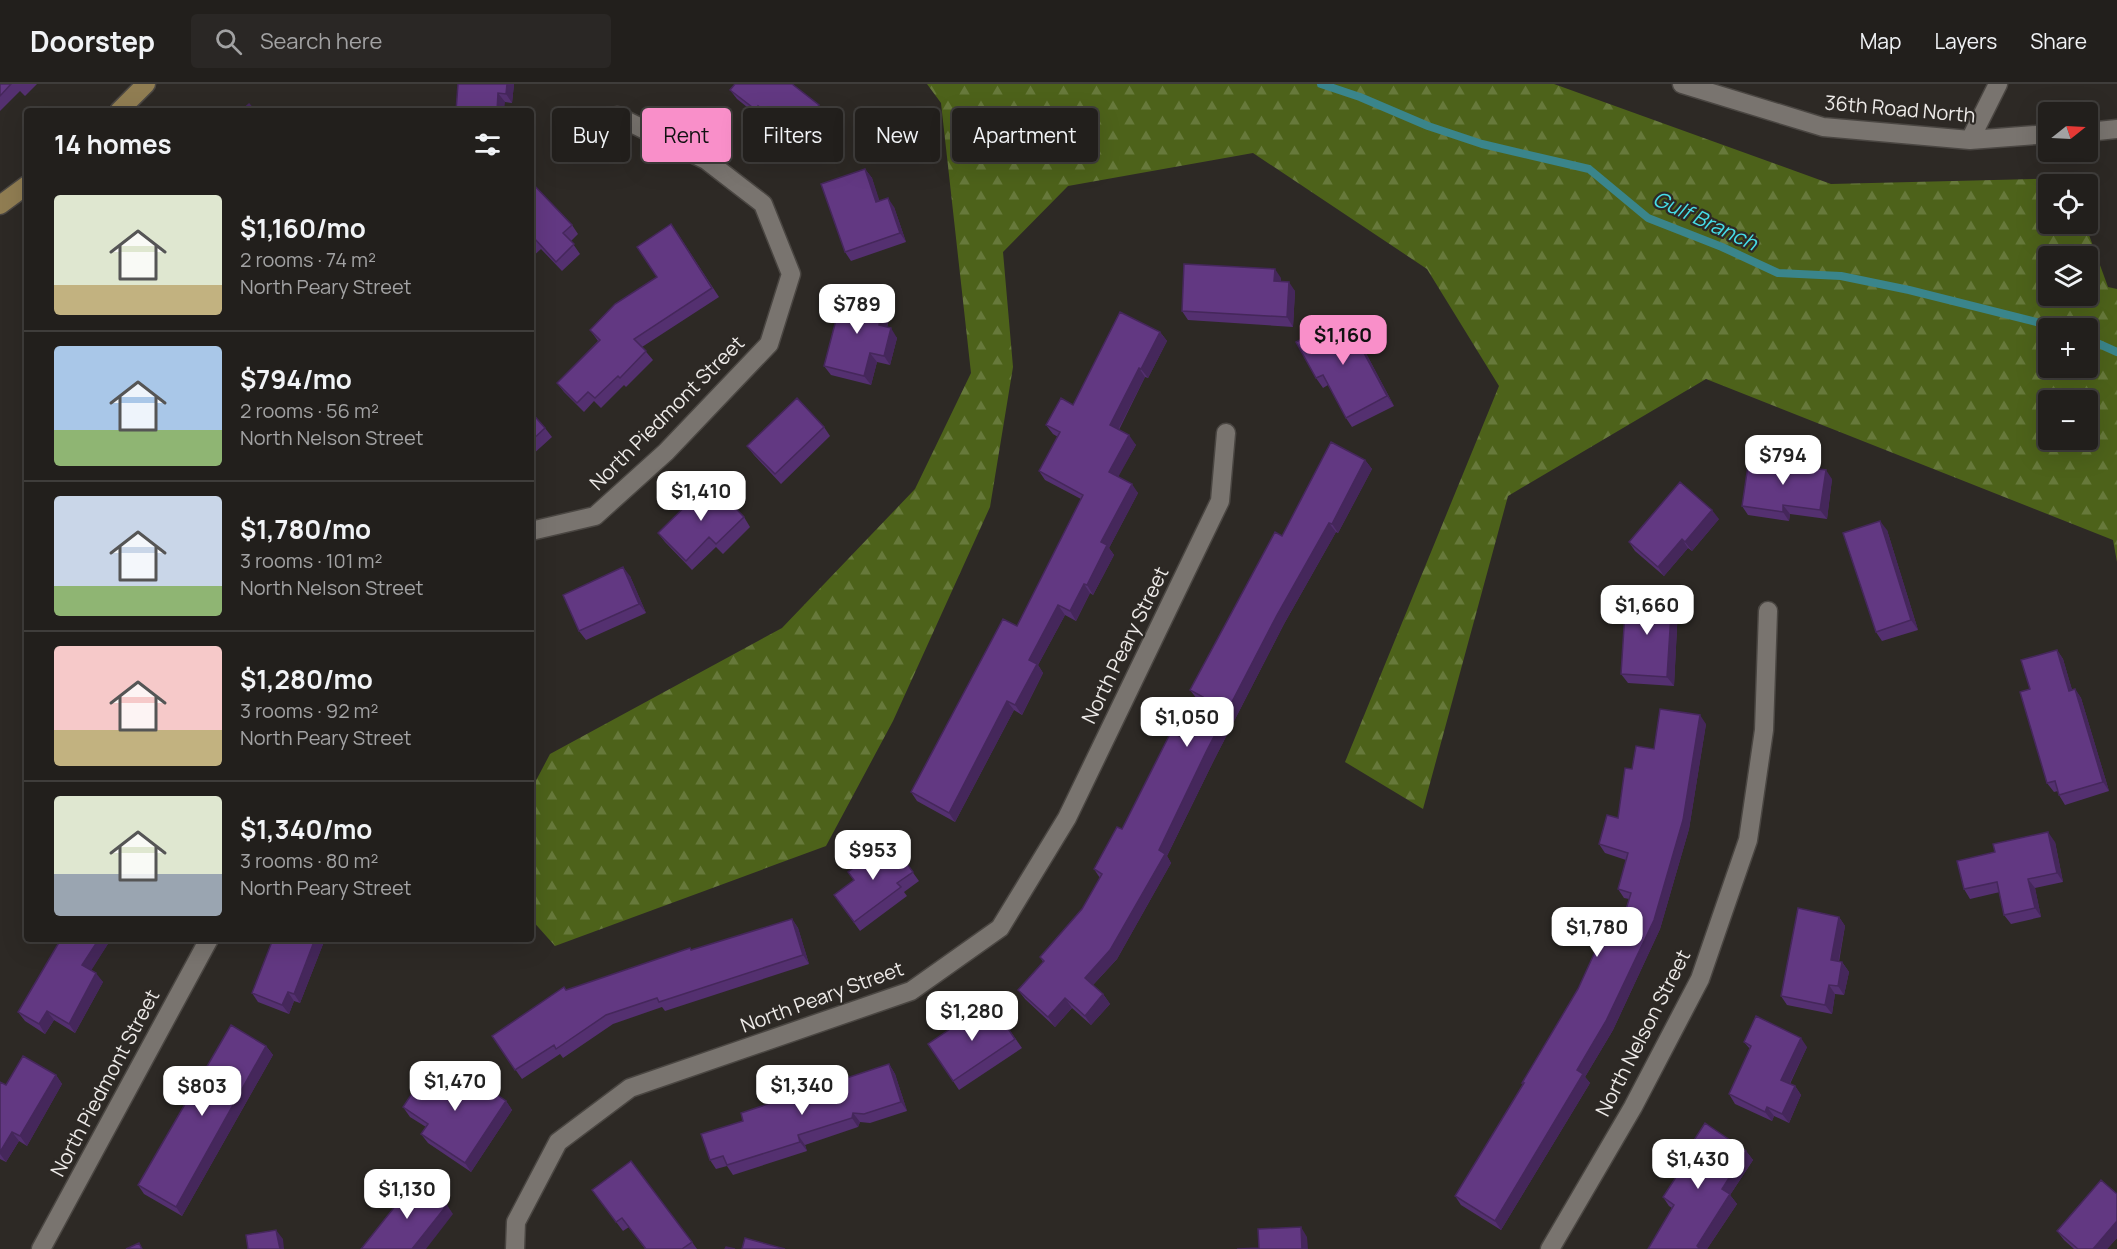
<!DOCTYPE html>
<meta charset="utf-8">
<style>
:root{--surface:#221f1c;--page:#2a2725;--text:#f1f3f6;--muted:#a2a2a3;--line:#3f3d3b;--accent:#f98fc9}
body{margin:0;font-family:Manrope,sans-serif;background:var(--page);color:var(--text);height:100vh;display:flex;flex-direction:column;font-size:22px;white-space:nowrap}
*{box-sizing:border-box;margin:0}
p{font-size:20px;color:var(--muted)}
.icon{flex:none;width:33px;height:33px;fill:none;stroke:currentColor;stroke-width:2;stroke-linecap:round;stroke-linejoin:round}
.map{position:relative;flex:1;overflow:hidden}
.details{position:absolute;left:24px;top:24px;width:510px;height:834px;display:flex;flex-direction:column;background:var(--surface);border-radius:6px;box-shadow:0 6px 24px #0002,0 0 0 2px var(--line)}
.details>*{flex:none}
.hud{position:absolute;left:552px;top:24px;width:570px;height:54px;display:flex;gap:12px}
.needle{width:39px;rotate:72deg}
.controls{position:absolute;left:2038px;top:18px;display:grid;gap:12px}
.controls a{display:grid;place-items:center;width:60px;height:60px;border-radius:6px;background:var(--surface);box-shadow:0 6px 24px #0002,0 0 0 2px var(--line);font-size:30px}
.price{position:absolute;translate:-50% -51px;padding:0 14px;border-radius:12px;background:#fff;color:#222;font-size:20px;line-height:39px;filter:drop-shadow(0 2px 3px #0008)}
.price::after{content:'';position:absolute;left:50%;top:36px;width:18px;height:14px;margin-left:-9px;background:inherit;clip-path:polygon(0 0,100% 0,50% 100%)}
.price.active{background:var(--accent);color:#111}
ul{padding:0;list-style:none}
li{display:flex;align-items:center;gap:18px;height:150px;padding:0 30px}
li+li{border-top:2px solid var(--line)}
li span{display:grid;place-items:center;flex:none;width:168px;height:120px;border-radius:6px;color:#555}
li>.icon{margin-inline-start:auto}
span .icon{width:72px;height:72px;fill:#fffc;stroke-width:1}
li b{font-size:26px}
h2{display:flex;justify-content:space-between;align-items:center;height:72px;padding:0 30px;font-size:26px}
.tag{padding:0 21px;border-radius:6px;background:var(--surface);box-shadow:0 6px 24px #0002,0 0 0 2px var(--line);font-size:21px;line-height:54px}
.tag.active{background:var(--accent);color:#111}
header{display:flex;align-items:center;gap:36px;box-sizing:border-box;height:84px;padding:0 30px;background:var(--surface);border-bottom:2px solid var(--line)}
header strong{font-size:28px}
nav{display:flex;gap:33px;margin-inline-start:auto;font-size:21px}
.search{width:420px;height:54px;background:var(--page);display:flex;align-items:center;gap:15px;box-sizing:border-box;padding:0 21px;border-radius:6px;color:var(--muted);font-size:22px}
.map>svg:first-child{display:block}
</style>
<header>
<strong>Doorstep</strong>
<div class="search"><svg class="icon" aria-label="search" viewBox="0 0 24 24"><circle cx="10" cy="10" r="6"/><path d="M15 15l6 6"/></svg>Search here</div>
<nav><a>Map</a><a>Layers</a><a>Share</a></nav>
</header>
<div class="map">
<svg width="2117" height="1165" viewBox="0 0 2117 1165">
<defs>
<pattern id="forest-firs" width="22" height="20" patternUnits="userSpaceOnUse" patternTransform="scale(1.5)"><rect width="22" height="20" fill="#4d621a"/><path d="M5 1l3.5 6h-7zM16 11l3.5 6h-7z" fill="#67793b"/></pattern>
</defs>
<rect width="100%" height="100%" fill="#2d2925"/>
<path fill="url(#forest-firs)" fill-rule="evenodd" d="M927 0H1554L1831 100 2069 94 2071 100H2049V140H2085L2108 203 2117 205V478L2113 456 1706 295 1508 412 1423 725 1345 678 1499 302 1427 185 1253 69 1068 102 1003 168 1013 283 990 423 893 637 826 762 555 862 531 835V706L550 670 782 544 915 405 971 289 941 19ZM2049 172H2088V212H2049ZM2049 244H2088V284H2049ZM2049 316H2088V356H2049Z"/>
<g fill="none" stroke-linecap="round" stroke-linejoin="round">
<path stroke="#3a858b" stroke-width="8" d="M1321 0 1360 13 1428 42 1482 60 1589 85 1648 134 1722 163 1778 189 1841 192 1909 206 2060 244
M2088 255 2117 268"/>
<g stroke="#4a4642" stroke-width="21">
<path id="minor" d="M1682 0 1823 43 1970 56 2049 50
M2088 48 2117 45
M1970 56 1998 0
M531 447 595 432 666 368 769 260 791 190 763 120 706 76 617 32
M41 1165 209 855
M515 1165 516 1138 558 1058 630 1004 911 907 1000 844 1067 734 1220 417 1226 349
M1550 1165 1633 1023 1700 895 1748 756 1764 646 1768 527"/>
</g>
<g stroke="#4a4642" stroke-width="21">
<path id="secondary" d="M119 27 146 0
M0 121 27 101"/>
</g>
<use href="#minor" stroke="#79746f" stroke-width="18"/>
<use href="#secondary" stroke="#907d52" stroke-width="18"/>
</g>
<path fill="#543070" d="M0 0H37L25 12 20 7 0 27Z
M458 0H514L512 19 505 18Z
M730 6 826 30 802 60 765 32 762 35 737 15Z
M865 85 872 94 879 117 894 123 906 158 851 177 845 168Z
M531 98 572 141 578 150 571 157 580 170 562 187 541 165 531 174Z
M678 150 719 213 642 263 653 276 626 303 624 301 601 324 594 317 584 328 564 308 557 299 598 257 590 246 657 193Z
M1281 194V198L1295 207 1293 243 1188 236 1182 227Z
M891 229 887 243 897 254 890 281 877 278 871 301 831 291 824 282Z
M1344 232 1351 241 1394 322 1352 343 1346 334 1328 301 1323 304 1316 294Z
M1160 248 1167 257 1148 294 1145 293 1119 346 1136 361 1118 392 1138 409 1109 464 1114 471 1093 511 1090 509 1076 537 1065 531 1038 581 1043 589 1022 631 1014 626 955 738 917 717 911 708 1017 542 1081 415 1045 396 1039 387 1058 353 1053 350 1046 341 1073 321Z
M531 328 545 344 552 353 531 372Z
M824 343 830 352 781 400 754 371 747 362Z
M1365 376 1372 385 1338 449 1336 448 1284 540 1214 676 1167 772 1171 779 1117 875 1093 901 1103 910 1110 920 1091 941 1072 924 1055 943 1025 915 1018 906 1043 878 1040 873 1082 825 1100 794 1094 785 1122 745 1181 653 1200 617 1197 615 1190 606 1282 452Z
M1832 395 1827 435 1790 430 1789 437 1748 431 1742 422Z
M744 433 750 443 723 470 716 463 692 486 665 458 658 449Z
M1719 435 1692 467 1688 464 1664 492 1635 467 1629 458Z
M1887 446 1918 546 1882 557 1876 548Z
M630 492 646 529 586 556 579 547Z
M1678 524 1674 602 1628 599 1621 590Z
M2057 566 2063 575 2072 606 2075 605 2081 614 2109 707 2065 721 2059 711 2058 707 2054 708 2047 699 2030 605Z
M1706 640 1689 745 1660 845 1613 946 1585 993 1590 999 1501 1146 1461 1121 1455 1112 1523 1000 1522 999 1618 852 1629 815 1624 814 1618 805 1626 776 1605 769 1599 760 1618 734 1632 685 1654 665Z
M890 757 919 797 904 808 907 812 860 847 834 811 854 796Z
M2055 758 2063 798 2035 804 2041 833 2011 840 2004 831 2000 808 1970 815 1964 805Z
M1839 833 1845 842 1839 878H1842L1849 888 1844 911 1835 910 1832 930 1787 921 1781 912Z
M792 835 798 844 809 880 665 927 662 923 613 940 563 974 560 970 522 995 492 952 566 906Z
M61 855H111L91 886 103 898 75 949 54 936 45 950 25 937 18 928Z
M273 855H325L300 919 294 917 289 930 258 918 252 909Z
M990 918 1022 964 959 1006 953 997Z
M1744 958 1807 963 1790 1000 1795 1002 1801 1011 1789 1039 1774 1032 1772 1037 1735 1020 1729 1010 1750 965Z
M266 962 273 971 182 1132 144 1110 138 1101Z
M889 980 895 990 907 1027 870 1039 860 1038 858 1043 805 1061 807 1067 733 1091 727 1082 716 1085 710 1076 743 1037Z
M56 991 62 1000 27 1062 19 1057 6 1078 0 1075V998L6 1001Z
M452 1003 506 1017 512 1026 471 1088 428 1059 421 1050 426 1043 410 1033 403 1023Z
M1746 1067 1753 1076 1730 1111 1737 1120 1707 1165H1648L1672 1124 1669 1122 1663 1113 1681 1086 1678 1081Z
M592 1106 692 1158 697 1165H645L629 1143 623 1147Z
M2057 1147 2117 1154 2107 1165H2074L2064 1156Z"/>
<path fill="#45275b" d="M507 0H514L512 19 506 10Z
M498 9 505 18 504 27H497Z
M819 21 826 30 802 60 795 51Z
M758 22 765 32 762 35 756 26Z
M865 85 872 94 883 127 876 118Z
M888 114 894 123 906 158 900 149Z
M1275 185 1281 194 1280 207 1274 197Z
M1289 198 1295 207 1293 243 1287 233Z
M884 220 891 229 885 250 879 241Z
M1344 232 1351 241 1394 322 1387 312Z
M891 244 897 254 890 281 884 272Z
M1160 248 1167 257 1148 294 1141 285Z
M870 269 877 278 871 301 864 292Z
M1139 284 1145 293 1116 350 1110 341Z
M1129 351 1136 361 1116 397 1109 388Z
M1365 376 1372 385 1338 449 1332 440Z
M1826 386 1832 395 1827 435 1820 426Z
M1132 400 1138 409 1109 464 1114 471 1093 511 1087 501 1101 458Z
M1783 421 1790 430 1789 437 1783 428Z
M1712 426 1719 435 1692 467 1685 458Z
M1880 437 1887 446 1918 546 1911 536Z
M1329 439 1336 448 1284 540 1214 676 1167 772 1171 779 1117 875 1091 903 1085 894 1159 766 1207 666 1277 531Z
M1682 455 1688 464 1664 492 1658 483Z
M623 483 630 492 646 529 639 520Z
M1084 500 1090 509 1076 537 1070 527Z
M1672 514 1678 524 1674 602 1667 593Z
M1058 521 1065 531 1038 581 1043 589 1022 631 1015 621 1029 576Z
M2057 566 2063 575 2075 616 2069 607Z
M2075 605 2081 614 2109 707 2103 698Z
M1007 617 1014 626 955 738 949 729Z
M1700 631 1706 640 1689 745 1660 845 1613 946 1585 993 1590 999 1501 1146 1495 1137 1577 986Z
M2048 748 2055 758 2063 798 2057 789Z
M2028 795 2035 804 2041 833 2035 824Z
M1839 833 1845 842 1837 885 1831 876Z
M792 835 798 844 809 880 803 871Z
M99 855H111L89 890 82 881Z
M315 855H325L300 919 294 910Z
M1842 878 1849 888 1844 911 1838 902Z
M96 889 103 898 75 949 69 940Z
M1829 901 1835 910 1832 930 1825 921Z
M288 908 294 917 289 930 282 921Z
M1103 910 1110 920 1091 941 1085 932Z
M1065 914 1072 924 1055 943 1048 933Z
M47 927 54 936 45 950 39 940Z
M1801 954 1807 963 1787 1005 1781 996Z
M266 962 273 971 182 1132 176 1123Z
M889 980 895 990 907 1027 901 1018Z
M56 991 62 1000 27 1062 20 1052Z
M1795 1002 1801 1011 1789 1039 1782 1030Z
M506 1017 512 1026 471 1088 465 1079Z
M1767 1023 1774 1032 1772 1037 1765 1028Z
M853 1029 860 1038 858 1043 852 1034Z
M12 1048 19 1057 6 1078 0 1070V1068Z
M798 1051 805 1061 807 1067 800 1058Z
M1746 1067 1753 1076 1730 1111 1737 1120 1707 1165H1698L1697 1162 1722 1105Z
M447 1121 453 1130 426 1165H412Z
M2117 1137V1154L2107 1165H2093Z
M1301 1143 1307 1153 1308 1165H1302Z
M276 1146 283 1155 284 1165H280Z"/>
<path fill="#623882" stroke="#45275b" stroke-width="1.5" d="M0 0H11L0 12Z
M458 0H507L506 10 498 9 497 27H456Z
M735 0H792L819 21 795 51 758 22 756 26 730 6Z
M249 20 255 27H241Z
M865 85 876 118 888 114 900 149 845 168 821 100Z
M531 98 572 141 563 149 574 160 556 178 535 155 531 159Z
M671 140 712 204 634 255 646 267 620 294 618 292 595 314 588 308 577 319 557 299 600 256 590 246 615 220 657 193 637 163Z
M1184 180 1275 185 1274 197 1289 198 1287 233 1182 227Z
M843 209 884 220 879 241 891 244 884 272 870 269 864 292 824 282Z
M1120 228 1160 248 1141 285 1139 284 1110 341 1129 351 1109 388 1132 400 1101 458 1107 461 1087 501 1084 500 1070 527 1058 521 1029 576 1037 580 1015 621 1007 617 949 729 911 708 1003 535 1017 542 1083 411 1039 387 1060 348 1046 341 1061 314 1073 321Z
M1344 232 1387 312 1346 334 1323 291 1316 294 1296 258Z
M797 314 824 343 775 390 747 362Z
M531 328 545 344 531 357Z
M1331 358 1365 376 1332 440 1329 439 1277 531 1207 666 1159 766 1165 770 1110 866 1085 894 1103 910 1085 932 1065 914 1048 933 1018 906 1044 877 1040 873 1082 825 1102 790 1094 785 1117 743 1122 745 1171 648 1181 653 1203 613 1190 606 1275 448 1282 452Z
M1749 375 1826 386 1820 426 1783 421V428L1742 422Z
M710 398 744 433 716 460 709 453 686 477 658 449Z
M1680 398 1712 426 1685 458 1682 455 1658 483 1629 458Z
M1880 437 1911 536 1876 548 1843 449Z
M623 483 639 520 579 547 563 511Z
M1626 512 1672 514 1667 593 1621 590Z
M2057 566 2069 607 2075 605 2103 698 2059 711 2055 697 2047 699 2020 608 2030 605 2021 576Z
M1660 625 1700 631 1683 736 1654 836 1606 937 1577 986 1583 990 1495 1137 1455 1112 1524 999H1522L1578 905 1605 846 1618 852 1631 809 1618 805 1628 769 1599 760 1607 731 1618 734 1625 684 1632 685 1636 662 1654 665Z
M2048 748 2057 789 2028 795 2035 824 2004 831 1997 798 1964 805 1957 777 1995 768 1993 760Z
M890 757 913 788 897 799 901 803 854 838 834 811 854 796 848 788Z
M1798 824 1839 833 1831 876 1842 878 1838 902 1829 901 1825 921 1781 912Z
M792 835 803 871 659 918 657 914 606 931 556 965 554 961 515 986 492 952 564 903 566 906 690 864 691 866Z
M61 855H99L82 881 96 889 69 940 47 927 39 940 18 928Z
M273 855H315L294 910 288 908 282 921 252 909Z
M990 918 1015 955 953 997 928 960Z
M1756 932 1801 954 1781 996 1795 1002 1782 1030 1767 1023 1765 1028 1729 1010 1751 962 1744 958Z
M231 941 266 962 176 1123 138 1101Z
M23 972 56 991 20 1052 12 1048 0 1068V998L6 1001Z
M889 980 901 1018 864 1030 853 1029 852 1034 798 1051 800 1058 727 1081 723 1072 710 1076 701 1050 743 1037 741 1029Z
M427 987 452 1003 462 987 506 1017 465 1079 421 1050 428 1040 403 1023Z
M1705 1039 1746 1067 1722 1105 1730 1110 1697 1162 1699 1164 1698 1165H1648L1674 1121 1663 1113 1682 1084 1678 1081Z
M631 1077 692 1158 682 1165H646L622 1134 616 1138 592 1106Z
M416 1096 447 1121 412 1165H361Z
M2101 1096 2117 1110V1137L2093 1165H2078L2057 1147Z
M1301 1143 1302 1165H1237L1259 1164 1258 1145Z
M276 1146 280 1165H248L246 1151Z
M745 1154 785 1165H742Z
M139 1159 142 1165H126Z
M726 1163 735 1165H725Z"/>
<g text-anchor="middle" stroke-width="4.5" stroke-linejoin="round" paint-order="stroke">
<g font-size="20" fill="#edeae8" stroke="#2d2925">
<text transform="translate(1900 25) rotate(5)" y="7">36th Road North</text>
<text transform="translate(667 329) rotate(-45)" y="7">North Piedmont Street</text>
<text transform="translate(1125 561) rotate(-64)" y="7">North Peary Street</text>
<text transform="translate(822 913) rotate(-20)" y="7">North Peary Street</text>
<text transform="translate(1643 949) rotate(-63)" y="7">North Nelson Street</text>
<text transform="translate(105 999) rotate(-62)" y="7">North Piedmont Street</text>
</g>
<g font-size="21" font-style="italic" fill="#46dce6" stroke="#2d2925">
<text transform="translate(1705 137) rotate(25)" y="7">Gulf Branch</text>
</g>
</g>
</svg>
<div class="controls">
<a><svg class="needle" viewBox="-14 -14 28 28"><path d="M0-13l5 13h-10z" fill="#e53935"/><path d="M0 13l5-13h-10z" fill="#a2a2a3"/></svg></a>
<a><svg class="icon" aria-label="locate" viewBox="0 0 24 24"><circle cx="12" cy="12" r="6"/><path d="M12 2v4M12 18v4M2 12h4M18 12h4"/></svg></a>
<a><svg class="icon" aria-label="layers" viewBox="0 0 24 24"><path d="M12 4l9 5-9 5-9-5zM3 14l9 5 9-5"/></svg></a>
<a>+</a>
<a>−</a>
</div>
<b class="price" style="left:857px;top:251px">$789</b>
<b class="price active" style="left:1343px;top:282px">$1,160</b>
<b class="price" style="left:1783px;top:402px">$794</b>
<b class="price" style="left:701px;top:438px">$1,410</b>
<b class="price" style="left:1647px;top:552px">$1,660</b>
<b class="price" style="left:1187px;top:664px">$1,050</b>
<b class="price" style="left:873px;top:797px">$953</b>
<b class="price" style="left:1597px;top:874px">$1,780</b>
<b class="price" style="left:972px;top:958px">$1,280</b>
<b class="price" style="left:455px;top:1028px">$1,470</b>
<b class="price" style="left:802px;top:1032px">$1,340</b>
<b class="price" style="left:202px;top:1033px">$803</b>
<b class="price" style="left:1698px;top:1106px">$1,430</b>
<b class="price" style="left:407px;top:1136px">$1,130</b>
<div class="hud">
<a class="tag">Buy</a>
<a class="tag active">Rent</a>
<a class="tag">Filters</a>
<a class="tag">New</a>
<a class="tag">Apartment</a>
</div>
<section class="details">
<h2>14 homes<svg class="icon" aria-label="filters" viewBox="0 0 24 24"><path d="M4 7h16M4 17h16"/><circle cx="9" cy="7" r="2"/><circle cx="15" cy="17" r="2"/></svg></h2>
<ul>
<li><span style="background:linear-gradient(#dfe7d0 75%,#c2b280 0)"><svg class="icon" aria-label="home" viewBox="0 0 24 24"><path d="M3 11l9-7 9 7M6 9v11h12V9"/></svg></span><div><b>$1,160/mo</b><p>2 rooms · 74 m²</p><p>North Peary Street</p></div></li>
<li><span style="background:linear-gradient(#a9c7e8 70%,#8fb573 0)"><svg class="icon" aria-label="home" viewBox="0 0 24 24"><path d="M3 11l9-7 9 7M6 9v11h12V9"/></svg></span><div><b>$794/mo</b><p>2 rooms · 56 m²</p><p>North Nelson Street</p></div></li>
<li><span style="background:linear-gradient(#c9d6e8 75%,#8fb573 0)"><svg class="icon" aria-label="home" viewBox="0 0 24 24"><path d="M3 11l9-7 9 7M6 9v11h12V9"/></svg></span><div><b>$1,780/mo</b><p>3 rooms · 101 m²</p><p>North Nelson Street</p></div></li>
<li><span style="background:linear-gradient(#f6c9c9 70%,#c2b280 0)"><svg class="icon" aria-label="home" viewBox="0 0 24 24"><path d="M3 11l9-7 9 7M6 9v11h12V9"/></svg></span><div><b>$1,280/mo</b><p>3 rooms · 92 m²</p><p>North Peary Street</p></div></li>
<li><span style="background:linear-gradient(#dfe7d0 65%,#9aa5b1 0)"><svg class="icon" aria-label="home" viewBox="0 0 24 24"><path d="M3 11l9-7 9 7M6 9v11h12V9"/></svg></span><div><b>$1,340/mo</b><p>3 rooms · 80 m²</p><p>North Peary Street</p></div></li>
</ul>
</section>
</div>
